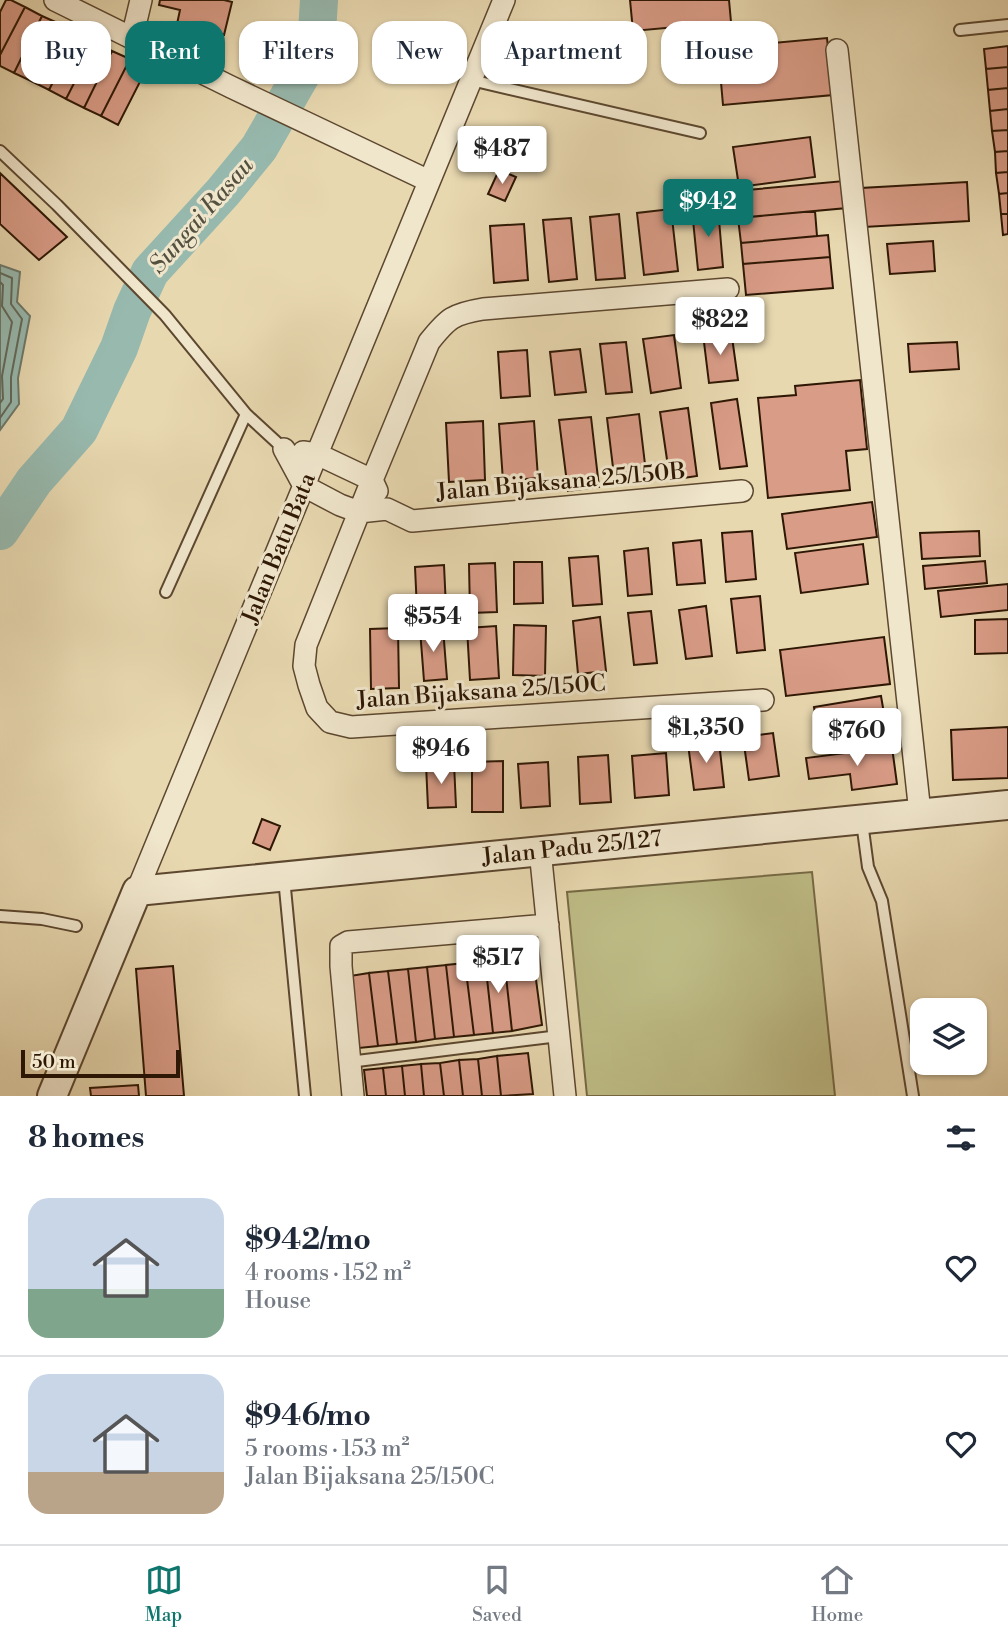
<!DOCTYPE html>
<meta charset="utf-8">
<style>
:root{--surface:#fff;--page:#f2f2f3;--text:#1f2937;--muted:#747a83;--line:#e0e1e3;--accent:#0f766e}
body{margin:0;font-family:"Libre Bodoni",serif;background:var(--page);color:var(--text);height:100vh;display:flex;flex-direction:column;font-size:26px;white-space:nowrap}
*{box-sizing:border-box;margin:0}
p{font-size:23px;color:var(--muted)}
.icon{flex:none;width:38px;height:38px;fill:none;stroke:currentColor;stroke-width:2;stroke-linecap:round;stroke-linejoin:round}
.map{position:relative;height:1096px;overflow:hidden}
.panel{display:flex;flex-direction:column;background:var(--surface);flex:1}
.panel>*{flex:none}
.guide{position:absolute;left:21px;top:21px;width:966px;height:63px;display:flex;gap:14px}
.buttons{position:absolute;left:910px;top:998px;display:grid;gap:14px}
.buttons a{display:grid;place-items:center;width:77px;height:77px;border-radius:14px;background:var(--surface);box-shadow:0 2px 5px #0004;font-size:35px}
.scale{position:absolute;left:21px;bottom:18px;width:159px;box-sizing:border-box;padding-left:7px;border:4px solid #2e1704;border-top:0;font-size:19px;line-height:24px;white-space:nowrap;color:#2e1704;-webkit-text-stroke:5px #f0e6cc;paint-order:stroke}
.price{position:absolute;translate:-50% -60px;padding:0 16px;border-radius:7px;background:#fff;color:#222;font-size:23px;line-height:46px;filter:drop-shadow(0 2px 4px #0008)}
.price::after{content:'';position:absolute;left:50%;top:42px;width:21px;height:16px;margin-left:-10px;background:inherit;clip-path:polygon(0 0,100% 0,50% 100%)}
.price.current{background:var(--accent);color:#fff}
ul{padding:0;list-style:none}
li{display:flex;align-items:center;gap:21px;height:175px;padding:0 28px}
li+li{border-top:2px solid var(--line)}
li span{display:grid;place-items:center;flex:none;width:196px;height:140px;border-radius:21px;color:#555}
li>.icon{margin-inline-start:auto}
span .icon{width:84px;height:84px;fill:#fffc;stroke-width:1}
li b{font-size:30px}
h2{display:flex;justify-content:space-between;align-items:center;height:84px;padding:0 28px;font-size:30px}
.pill{padding:0 24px;border-radius:21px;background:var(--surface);box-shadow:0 2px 5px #0004;font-size:24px;line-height:63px}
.pill.current{background:var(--accent);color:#fff}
.dock{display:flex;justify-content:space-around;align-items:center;height:98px;border-top:2px solid var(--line);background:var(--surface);font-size:19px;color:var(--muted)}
.dock a{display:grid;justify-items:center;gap:4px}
.dock .current{color:var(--accent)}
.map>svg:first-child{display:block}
</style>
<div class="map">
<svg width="1008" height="1096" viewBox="0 0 1008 1096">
<rect width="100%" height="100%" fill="#e8d8b0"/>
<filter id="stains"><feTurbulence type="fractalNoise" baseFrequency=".00286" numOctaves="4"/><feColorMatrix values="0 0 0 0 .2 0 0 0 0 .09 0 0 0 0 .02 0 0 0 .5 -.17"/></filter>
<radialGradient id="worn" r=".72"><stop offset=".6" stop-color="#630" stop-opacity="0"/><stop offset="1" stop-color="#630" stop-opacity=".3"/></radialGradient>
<path fill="#bebc86" stroke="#766a45" stroke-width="2" d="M812 872 835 1096H587L567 892Z"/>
<path fill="#97b9ae" stroke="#6d786a" stroke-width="2" d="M0 265 20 272 17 302 30 316 18 378 19 404 0 430Z"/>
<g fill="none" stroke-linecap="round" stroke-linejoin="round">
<path stroke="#626859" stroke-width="2" d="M0 273 12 278 11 304 22 319 11 377V402L0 418
M0 282 3 285 2 306 12 322 2 376 3 399 0 403"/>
<path stroke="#97b9ae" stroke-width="38" d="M0 531 34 481 79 430 119 348 132 311 150 272 223 192 259 148 316 49 319 0"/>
</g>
<path fill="#d99c87" stroke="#2e1704" stroke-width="2" d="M6 0H11L25 7 0 55V12Z
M160 0H224L232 2 224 35 177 24 180 10 159 5Z
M630 0H729L731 22 633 31Z
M25 7 42 16 14 73 0 66V55Z
M42 16 60 24 31 81 14 73Z
M60 24 77 33 49 90 31 81Z
M77 33 95 42 66 99 49 90Z
M827 38 833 95 723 105 718 48Z
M95 42 112 51 84 108 66 99Z
M1008 46V67L986 69 984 49Z
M112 51 130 59 101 116 84 108Z
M130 59 147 68 118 125 101 116Z
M1008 67V88L988 90 986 69Z
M1008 88V109L990 111 988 90Z
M1008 109V130L992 131 990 111Z
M1008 130V151L995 152 992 131Z
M810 137 815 177 739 187 733 147Z
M1008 151V172L996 173 995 152Z
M499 170 516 177 505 201 488 194Z
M1008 172V193L999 194 996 173Z
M0 173 67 237 39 260 0 224Z
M844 181 847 208 738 218 736 191Z
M967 182 969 221 864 227 861 188Z
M1008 193V214H1001L999 194Z
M718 208 723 267 698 270 692 210Z
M671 209 678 271 644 275 637 213Z
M815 211 817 236 741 243 738 218Z
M619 214 625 278 596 280 590 217Z
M1001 214H1008V234L1003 235Z
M571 218 577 279 549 282 543 220Z
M524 224 528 280 494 283 490 226Z
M828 235 830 257 743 264 741 243Z
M933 241 935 271 890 274 887 244Z
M830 257 833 288 746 295 743 264Z
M731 330 738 380 709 383 703 334Z
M674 335 681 388 651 393 643 339Z
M626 342 632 392 606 394 600 344Z
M957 342 959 369 910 372 908 344Z
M580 349 586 392 555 395 550 352Z
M527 350 530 396 501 398 498 352Z
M860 380 867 449 846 451 850 490 768 498 758 398 796 395 795 386Z
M737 399 747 466 720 469 711 403Z
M688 408 697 476 670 480 660 412Z
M639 414 647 481 615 484 607 418Z
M591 417 599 487 568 491 559 420Z
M483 421 485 480 449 482 446 423Z
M534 421 538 478 503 481 499 424Z
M872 502 877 537 787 549 782 514Z
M752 531 756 579 726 582 722 533Z
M979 531 980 556 922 559 920 533Z
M701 540 705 583 677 585 673 543Z
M863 544 868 584 801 593 795 553Z
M648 548 652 594 628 596 624 551Z
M598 556 602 604 573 606 569 558Z
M985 561 987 583 925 589 923 566Z
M514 562H542L543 603 514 604Z
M495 563 497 612 470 613 469 564Z
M444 565 446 608 417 610 415 567Z
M1008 584V610L941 617 938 591Z
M760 596 765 650 737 653 731 599Z
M706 606 712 656 686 659 679 610Z
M651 611 657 663 634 665 628 613Z
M600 617 606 671 578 674 573 621Z
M1008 619V653L975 654V620Z
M514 625 546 626 545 676 513 675Z
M496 626 499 678 470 680 467 628Z
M398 628 399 688 371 689 370 629Z
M443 628 447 679 424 681 420 629Z
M884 637 890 684 786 696 780 650Z
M881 696 888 737 820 748 814 707Z
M1008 727V778L953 780 951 730Z
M773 733 779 776 749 780 743 737Z
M719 741 724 787 694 790 688 744Z
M892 747 897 784 852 790 850 774 809 779 806 758Z
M666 753 669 795 635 798 632 756Z
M608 755 611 802 580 804 578 757Z
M503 761V812H472V762Z
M548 762 550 806 521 808 518 764Z
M454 763 456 807 428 808 426 764Z
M262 819 280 826 270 850 253 843Z
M519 957 535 972 542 1025 512 1031 504 958Z
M504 958 512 1031 493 1033 485 960Z
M485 960 493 1033 474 1035 465 963Z
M465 963 474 1035 454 1037 446 965Z
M446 965 454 1037 435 1039 427 967Z
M173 966 184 1096H146L136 969Z
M427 967 435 1039 416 1042 408 969Z
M408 969 416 1042 397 1044 388 971Z
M388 971 397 1044 378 1046 369 973Z
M369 973 378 1046 359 1048 350 976Z
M528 1053 533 1094 501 1096 497 1056Z
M497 1056 501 1096H482L478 1059Z
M478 1059 482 1096H463L459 1060Z
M459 1060 463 1096H444L440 1063Z
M440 1063 444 1096H424L421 1064Z
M421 1064 424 1096H405L402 1066Z
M402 1066 405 1096H386L383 1068Z
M383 1068 386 1096H367L364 1070Z
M138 1085 139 1096H91L90 1088Z"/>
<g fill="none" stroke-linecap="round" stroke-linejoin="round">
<g stroke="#5c472f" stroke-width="14">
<path id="service" d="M960 30 1008 25
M471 80 700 133
M0 151 57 205 165 315 246 414 284 449
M166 592 246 414
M862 822 868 867 882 901 913 1096
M284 878 305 1096
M0 916 42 919 76 926
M349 1062 559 1036"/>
</g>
<g stroke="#5c472f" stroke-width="24">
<path id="minor" d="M55 0 231 87 429 181
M132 38 141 0
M837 50 920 813
M728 289 483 309C453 314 448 318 429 342L372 480 306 645 304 666 309 685 317 708 330 722 351 727 763 700
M284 449 304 486 340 505 359 512 387 509 412 521 742 491
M303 452 317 454 372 480 377 491
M540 850 565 1096
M137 891 504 0
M353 1096 341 966V946L348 942 548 925"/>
</g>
<g stroke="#5c472f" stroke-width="32">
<path id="tertiary" d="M52 1096 137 891 1008 805"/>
</g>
<use href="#service" stroke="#f0e6cc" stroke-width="10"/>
<use href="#minor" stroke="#f0e6cc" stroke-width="21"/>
<use href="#tertiary" stroke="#f0e6cc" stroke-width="28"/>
</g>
<g text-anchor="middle" stroke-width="6" stroke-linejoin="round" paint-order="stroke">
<g font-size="23" fill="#2e1704" stroke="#f0e6cc">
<text transform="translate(561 481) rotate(-5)" y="8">Jalan Bijaksana 25/150B</text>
<text transform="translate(278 548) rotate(-68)" y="8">Jalan Batu Bata</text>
<text transform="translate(481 691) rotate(-4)" y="8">Jalan Bijaksana 25/150C</text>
<text transform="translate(572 847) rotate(-6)" y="8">Jalan Padu 25/127</text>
</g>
<g font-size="24" font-style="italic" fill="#535040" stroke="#f0e6cc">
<text transform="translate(201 215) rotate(-49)" y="8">Sungai Rasau</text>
</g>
</g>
<rect width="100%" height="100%" filter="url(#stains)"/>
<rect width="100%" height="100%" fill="url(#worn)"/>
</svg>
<div class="buttons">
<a><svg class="icon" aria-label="layers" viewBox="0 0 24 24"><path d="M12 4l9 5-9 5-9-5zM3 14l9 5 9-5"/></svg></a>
</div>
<div class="scale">50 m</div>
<b class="price" style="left:502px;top:186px">$487</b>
<b class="price current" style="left:708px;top:239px">$942</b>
<b class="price" style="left:720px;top:357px">$822</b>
<b class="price" style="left:433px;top:654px">$554</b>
<b class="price" style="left:706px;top:765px">$1,350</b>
<b class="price" style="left:857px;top:768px">$760</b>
<b class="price" style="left:441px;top:786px">$946</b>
<b class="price" style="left:498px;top:995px">$517</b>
<div class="guide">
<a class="pill">Buy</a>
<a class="pill current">Rent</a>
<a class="pill">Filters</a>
<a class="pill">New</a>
<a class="pill">Apartment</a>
<a class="pill">House</a>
</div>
</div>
<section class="panel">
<h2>8 homes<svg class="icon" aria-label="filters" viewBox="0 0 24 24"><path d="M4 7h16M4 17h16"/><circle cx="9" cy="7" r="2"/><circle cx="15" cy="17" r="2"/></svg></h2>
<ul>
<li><span style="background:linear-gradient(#c9d6e8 65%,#7fa58c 0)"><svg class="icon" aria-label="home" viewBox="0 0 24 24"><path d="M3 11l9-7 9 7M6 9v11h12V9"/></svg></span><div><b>$942/mo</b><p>4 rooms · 152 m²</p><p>House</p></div><svg class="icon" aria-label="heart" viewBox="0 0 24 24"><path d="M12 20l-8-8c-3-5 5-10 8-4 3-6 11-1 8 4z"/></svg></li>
<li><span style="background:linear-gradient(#c9d6e8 70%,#b9a48a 0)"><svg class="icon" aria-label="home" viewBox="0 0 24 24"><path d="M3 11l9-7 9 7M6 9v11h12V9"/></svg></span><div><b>$946/mo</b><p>5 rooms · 153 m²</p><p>Jalan Bijaksana 25/150C</p></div><svg class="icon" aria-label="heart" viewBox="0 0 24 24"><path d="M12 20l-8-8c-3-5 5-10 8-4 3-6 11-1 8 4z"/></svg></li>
</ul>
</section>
<nav class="dock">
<a class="current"><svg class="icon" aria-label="map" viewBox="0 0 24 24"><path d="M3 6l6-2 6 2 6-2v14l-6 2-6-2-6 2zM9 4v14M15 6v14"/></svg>Map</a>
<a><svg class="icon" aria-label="saved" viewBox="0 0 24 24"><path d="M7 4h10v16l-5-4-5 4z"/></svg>Saved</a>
<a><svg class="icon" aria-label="home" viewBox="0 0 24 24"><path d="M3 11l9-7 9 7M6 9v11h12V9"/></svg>Home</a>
</nav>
